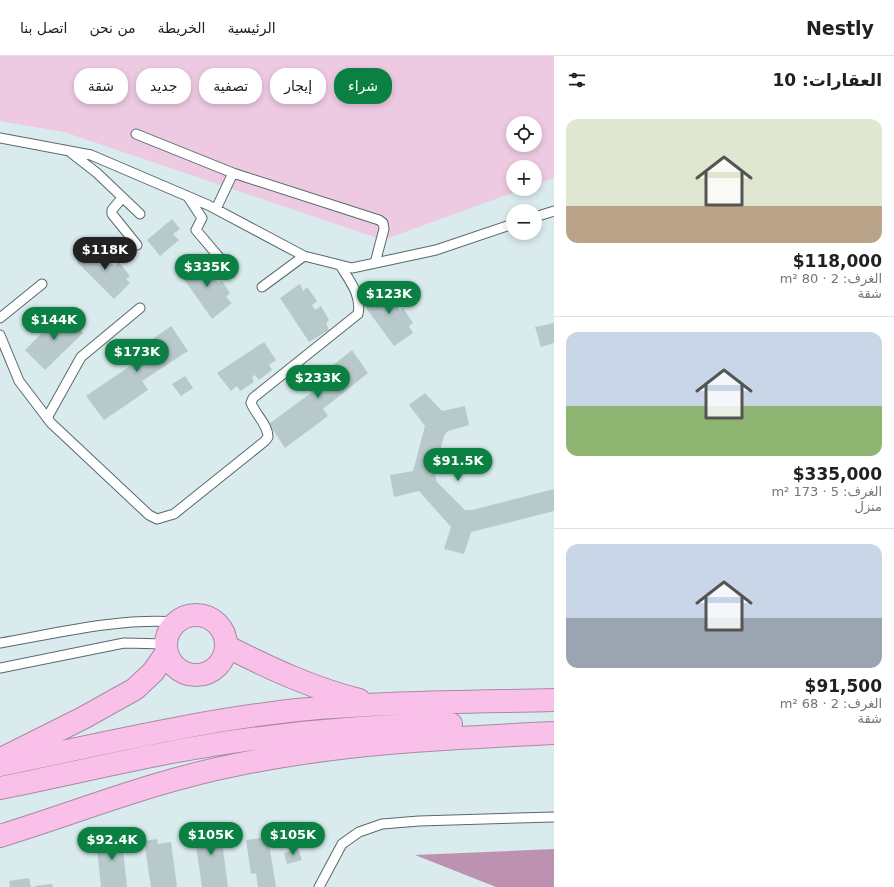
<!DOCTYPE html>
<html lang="ar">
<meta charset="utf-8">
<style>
:root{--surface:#fff;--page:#f2f2f2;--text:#202124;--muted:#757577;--line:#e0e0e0;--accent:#0b8043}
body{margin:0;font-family:"DejaVu Sans","Noto Sans Arabic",sans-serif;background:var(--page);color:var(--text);direction:rtl;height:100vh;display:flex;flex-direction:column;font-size:15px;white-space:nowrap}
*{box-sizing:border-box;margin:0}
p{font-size:13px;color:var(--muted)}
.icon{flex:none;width:22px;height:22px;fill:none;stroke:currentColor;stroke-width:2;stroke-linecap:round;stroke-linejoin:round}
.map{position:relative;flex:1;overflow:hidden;direction:ltr}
.side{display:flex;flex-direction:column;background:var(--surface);width:340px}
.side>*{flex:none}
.guide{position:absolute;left:12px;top:12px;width:380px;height:36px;direction:rtl;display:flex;gap:8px}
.buttons{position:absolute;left:506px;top:60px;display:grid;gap:8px}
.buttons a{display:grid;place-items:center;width:36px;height:36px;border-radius:50%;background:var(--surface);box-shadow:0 2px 6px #0003;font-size:20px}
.price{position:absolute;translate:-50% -34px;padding:0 9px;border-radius:14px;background:var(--accent);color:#fff;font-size:13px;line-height:26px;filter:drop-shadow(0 1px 2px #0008)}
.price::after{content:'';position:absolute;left:50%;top:24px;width:12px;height:9px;margin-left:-6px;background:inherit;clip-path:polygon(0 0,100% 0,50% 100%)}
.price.active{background:#222;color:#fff}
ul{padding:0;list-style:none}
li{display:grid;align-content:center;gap:8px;height:212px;padding:0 12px}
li+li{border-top:1px solid var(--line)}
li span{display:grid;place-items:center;height:124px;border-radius:12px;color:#555}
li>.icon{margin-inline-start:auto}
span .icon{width:72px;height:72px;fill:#fffc;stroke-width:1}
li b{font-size:17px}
h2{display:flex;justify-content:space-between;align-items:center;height:48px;padding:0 12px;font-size:17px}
.chip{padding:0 14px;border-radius:16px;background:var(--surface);box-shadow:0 2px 6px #0003;font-size:14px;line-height:36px}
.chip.active{background:var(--accent);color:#fff}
header{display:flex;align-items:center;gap:24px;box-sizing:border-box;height:56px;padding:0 20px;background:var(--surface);border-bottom:1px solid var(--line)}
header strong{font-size:19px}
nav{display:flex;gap:22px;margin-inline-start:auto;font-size:14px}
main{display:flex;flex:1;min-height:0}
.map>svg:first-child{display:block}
</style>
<header>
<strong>Nestly</strong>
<nav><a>الرئيسية</a><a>الخريطة</a><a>من نحن</a><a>اتصل بنا</a></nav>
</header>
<main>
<section class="side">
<h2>العقارات: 10<svg class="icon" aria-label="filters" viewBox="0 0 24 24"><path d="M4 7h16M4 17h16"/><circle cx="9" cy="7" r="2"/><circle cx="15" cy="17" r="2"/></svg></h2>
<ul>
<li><span style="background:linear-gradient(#dfe7d0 70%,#b9a48a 0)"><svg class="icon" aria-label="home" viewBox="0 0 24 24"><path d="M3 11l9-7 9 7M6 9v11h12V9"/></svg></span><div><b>$118,000</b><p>الغرف: 2 · 80 m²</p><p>شقة</p></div></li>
<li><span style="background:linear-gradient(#c9d6e8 60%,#8fb573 0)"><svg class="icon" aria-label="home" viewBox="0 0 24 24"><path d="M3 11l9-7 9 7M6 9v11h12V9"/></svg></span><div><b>$335,000</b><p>الغرف: 5 · 173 m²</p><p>منزل</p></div></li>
<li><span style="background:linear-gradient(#c9d6e8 60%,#9aa5b1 0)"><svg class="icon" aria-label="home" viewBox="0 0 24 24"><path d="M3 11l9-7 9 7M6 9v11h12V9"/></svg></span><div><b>$91,500</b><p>الغرف: 2 · 68 m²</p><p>شقة</p></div></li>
</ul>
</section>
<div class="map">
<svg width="554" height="831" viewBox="0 0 554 831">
<rect width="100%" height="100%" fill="#d9ebed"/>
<path fill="#edc9e2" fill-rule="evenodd" d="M0 0H554V122L535 129V111H513V133H523L383 184 64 76 0 65ZM513 67H535V89H513Z"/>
<path fill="#bd92b1" d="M554 793V831H496L415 799Z"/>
<path fill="#b8c9cb" d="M172 163 180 173 173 178 179 184 160 200 147 184Z
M95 189 98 194 104 191 114 204 111 207 115 210 119 206 130 220 126 223 130 227 114 243 77 206Z
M200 203 204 209 208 207 219 221 215 224 219 227 222 225 230 237 226 241 232 247 212 263 181 219Z
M300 228 303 235 307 231 317 245 312 249 315 254 321 250 329 264 326 267 329 274 309 286 280 242Z
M382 231 386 237 390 233 400 248 397 250 400 255 403 252 413 267 409 270 413 277 394 290 361 245Z
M63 256 83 277 45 314 25 294Z
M554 267V287L541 291 535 271Z
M171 270 188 295 142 325 148 334 104 364 86 340 130 310 126 302Z
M264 286 276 304 269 309 272 314 259 324 255 319 252 321 254 326 240 335 237 330 231 335 217 317Z
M352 294 368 317 323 353 328 360 285 392 269 368 311 337 307 330Z
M185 320 193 332 181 340 172 328Z
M425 337 442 355 465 350 469 369 448 375 444 380 434 416 437 426 465 454H472L554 433V455L471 476 464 498 444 493 451 471 419 435 394 441 390 419 413 415 425 370 409 349Z
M206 768 207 773 220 771 228 831H202L193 769Z
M121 775 127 831H101L96 782 109 780 108 776Z
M268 781 276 831H258L256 817 251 818 246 784Z
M157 783 158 788 171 786 177 831H151L144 785Z
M298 792 302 804 287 808 284 797Z
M29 822 31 831H10L9 825Z
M52 828 53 831H35V830Z"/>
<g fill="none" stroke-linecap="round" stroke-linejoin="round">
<g stroke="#59696b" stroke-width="11">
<path id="lane" d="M136 78 233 117 216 153
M0 82 91 99 208 149 304 200 352 212 436 194 513 168
M70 96 97 117 140 158
M233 117 379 164 383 167 384 173 375 207
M188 141 202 162 196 174 230 214
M122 142 112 154V158L137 189
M535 161 554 155
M262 231 304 200
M0 262 42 228
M0 279 19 325 51 367 149 459 157 463 174 458 265 385 268 381C268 369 256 359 251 347L253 342 358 258C362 239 349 224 340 209
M47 362 81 301 140 252
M0 587C58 577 117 562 177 566
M0 612 124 587 166 588
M319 831 342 788 359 776 382 768 419 765 554 761"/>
</g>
<g stroke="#ab89a3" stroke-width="24">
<path id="highway" d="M166 589a30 30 0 1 1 60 0a30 30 0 1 1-60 0Z
M226 590C269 612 312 632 359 644
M7 700 83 662 135 633 153 616 167 596
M0 709C98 689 197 665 297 654 383 646 468 646 554 644
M0 732C84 715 167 694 252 683 318 674 385 669 451 668
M0 780C78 756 154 725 235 709 340 687 447 682 554 677"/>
</g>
<use href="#lane" stroke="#fff" stroke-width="9"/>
<use href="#highway" stroke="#f9c1e9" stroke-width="22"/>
</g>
</svg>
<div class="buttons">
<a><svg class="icon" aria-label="locate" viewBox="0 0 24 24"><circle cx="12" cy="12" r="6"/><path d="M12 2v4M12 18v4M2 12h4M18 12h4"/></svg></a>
<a>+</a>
<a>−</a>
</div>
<b class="price active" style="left:105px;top:215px">$118K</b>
<b class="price" style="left:207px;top:232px">$335K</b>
<b class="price" style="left:389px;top:259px">$123K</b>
<b class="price" style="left:54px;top:285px">$144K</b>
<b class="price" style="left:137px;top:317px">$173K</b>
<b class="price" style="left:318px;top:343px">$233K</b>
<b class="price" style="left:458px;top:426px">$91.5K</b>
<b class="price" style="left:211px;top:800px">$105K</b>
<b class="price" style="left:293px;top:800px">$105K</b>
<b class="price" style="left:112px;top:805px">$92.4K</b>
<div class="guide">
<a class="chip active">شراء</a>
<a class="chip">إيجار</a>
<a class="chip">تصفية</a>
<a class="chip">جديد</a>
<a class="chip">شقة</a>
</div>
</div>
</main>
